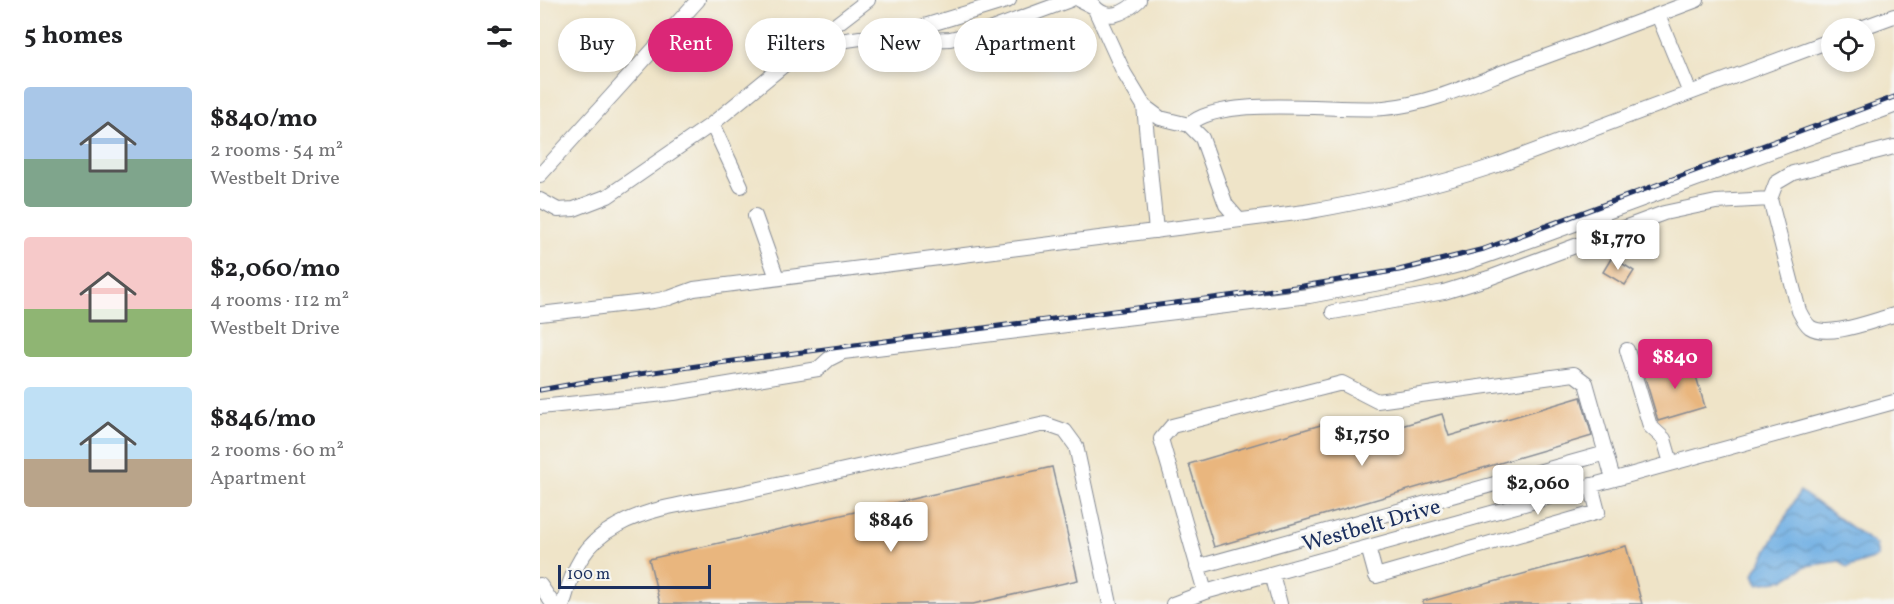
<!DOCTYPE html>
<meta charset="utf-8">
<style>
:root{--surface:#fff;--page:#f6f6f6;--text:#202124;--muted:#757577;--accent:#db2777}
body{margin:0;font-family:Vollkorn,serif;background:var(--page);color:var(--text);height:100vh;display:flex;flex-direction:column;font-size:22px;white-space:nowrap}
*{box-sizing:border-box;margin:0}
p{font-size:20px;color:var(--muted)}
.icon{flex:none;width:33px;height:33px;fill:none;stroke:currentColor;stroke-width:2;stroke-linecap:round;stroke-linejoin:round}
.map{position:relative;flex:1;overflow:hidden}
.panel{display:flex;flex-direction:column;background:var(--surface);width:540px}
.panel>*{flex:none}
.guide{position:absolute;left:18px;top:18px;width:570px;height:54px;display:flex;gap:12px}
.fabs{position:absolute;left:1281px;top:18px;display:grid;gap:12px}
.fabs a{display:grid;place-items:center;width:54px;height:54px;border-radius:50%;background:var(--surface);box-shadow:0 3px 9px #0003;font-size:30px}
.scale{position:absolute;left:18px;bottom:15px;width:153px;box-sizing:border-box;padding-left:6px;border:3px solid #1b2f5e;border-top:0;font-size:16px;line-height:21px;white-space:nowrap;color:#1b2f5e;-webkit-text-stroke:4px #f6f6f2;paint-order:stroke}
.price{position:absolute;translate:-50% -51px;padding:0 14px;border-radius:6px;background:#fff;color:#222;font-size:20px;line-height:39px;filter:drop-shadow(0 2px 3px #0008)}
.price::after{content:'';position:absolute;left:50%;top:36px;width:18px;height:14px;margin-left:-9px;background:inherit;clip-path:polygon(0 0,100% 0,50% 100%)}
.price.selected{background:var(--accent);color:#fff}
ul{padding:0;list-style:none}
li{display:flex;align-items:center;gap:18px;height:150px;padding:0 24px}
li span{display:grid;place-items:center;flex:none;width:168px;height:120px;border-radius:6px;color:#555}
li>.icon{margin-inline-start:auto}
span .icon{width:72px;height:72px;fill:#fffc;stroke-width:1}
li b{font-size:26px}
h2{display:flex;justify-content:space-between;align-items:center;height:72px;padding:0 24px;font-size:26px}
.chip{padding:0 21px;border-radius:27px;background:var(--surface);box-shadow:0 3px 9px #0003;font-size:21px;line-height:54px}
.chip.selected{background:var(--accent);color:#fff}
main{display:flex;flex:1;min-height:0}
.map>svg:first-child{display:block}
</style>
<main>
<section class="panel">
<h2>5 homes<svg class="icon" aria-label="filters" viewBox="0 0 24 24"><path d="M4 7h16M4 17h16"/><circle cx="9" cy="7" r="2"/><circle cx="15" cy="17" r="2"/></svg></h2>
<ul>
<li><span style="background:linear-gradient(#a9c7e8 60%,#7fa58c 0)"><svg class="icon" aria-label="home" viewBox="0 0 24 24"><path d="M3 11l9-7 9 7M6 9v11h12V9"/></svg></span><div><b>$840/mo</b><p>2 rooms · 54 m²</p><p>Westbelt Drive</p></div></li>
<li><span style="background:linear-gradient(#f6c9c9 60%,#8fb573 0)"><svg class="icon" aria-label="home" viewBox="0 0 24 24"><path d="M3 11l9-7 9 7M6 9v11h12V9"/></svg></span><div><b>$2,060/mo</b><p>4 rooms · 112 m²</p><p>Westbelt Drive</p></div></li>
<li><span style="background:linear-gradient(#bfe0f5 60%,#b9a48a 0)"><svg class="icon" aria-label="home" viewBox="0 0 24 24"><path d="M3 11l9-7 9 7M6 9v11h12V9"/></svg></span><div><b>$846/mo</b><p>2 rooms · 60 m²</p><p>Apartment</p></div></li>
</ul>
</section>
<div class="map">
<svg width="1354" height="604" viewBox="0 0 1354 604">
<defs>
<pattern id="water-waves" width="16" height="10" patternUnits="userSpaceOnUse" patternTransform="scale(1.5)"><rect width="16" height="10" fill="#70afe3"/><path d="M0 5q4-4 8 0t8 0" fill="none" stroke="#5b8fbb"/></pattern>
</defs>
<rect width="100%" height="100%" fill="#f6f6f2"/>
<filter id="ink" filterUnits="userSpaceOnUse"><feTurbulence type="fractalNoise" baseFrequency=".0167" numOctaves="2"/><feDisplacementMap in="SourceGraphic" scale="12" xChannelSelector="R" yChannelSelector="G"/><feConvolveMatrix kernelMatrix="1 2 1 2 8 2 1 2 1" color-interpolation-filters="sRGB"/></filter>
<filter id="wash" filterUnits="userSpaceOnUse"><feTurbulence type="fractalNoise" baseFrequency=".008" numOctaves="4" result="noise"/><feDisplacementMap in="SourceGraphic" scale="24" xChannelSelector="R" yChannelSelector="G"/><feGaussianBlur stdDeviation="1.35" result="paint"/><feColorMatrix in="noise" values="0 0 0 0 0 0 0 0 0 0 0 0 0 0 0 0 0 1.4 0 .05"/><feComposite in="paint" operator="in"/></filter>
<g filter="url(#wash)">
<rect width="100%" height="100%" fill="#efe4c8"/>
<path fill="url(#water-waves)" stroke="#466fa0" stroke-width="1.5" d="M1260 491 1336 545 1338 557 1307 568 1300 561 1266 566 1243 580 1218 584 1214 574Z"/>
<g id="blocks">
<path fill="#e9b67e" d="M1072 257 1094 271 1085 285 1063 272Z
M1151 359 1165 407 1118 421 1104 374Z
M1041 397 1052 436 674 547 649 464 784 424 790 447 902 414 909 436Z
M512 467 538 580 433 604H120L109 559Z
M1086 546 1102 604H883V601Z"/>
</g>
</g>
<g filter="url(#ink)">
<use href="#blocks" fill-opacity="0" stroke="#858a93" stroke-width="1.5"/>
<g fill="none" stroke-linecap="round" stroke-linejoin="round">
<g stroke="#858a93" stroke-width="16">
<path id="minor" d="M540 0 554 7 584 73 604 106 620 118 649 125 662 138 686 205 699 220
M553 5C567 23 585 13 599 0
M1118 15 1150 93
M1321 28 1354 16
M352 36 469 0
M273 45 320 38 367 41 410 39 449 30 530 0
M604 106 616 231
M172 124 201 186
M649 125C682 94 797 112 844 108 890 104 932 84 974 68 1035 46 1096 23 1157 0
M1354 147 1253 173 1236 183 1230 199 1259 311C1262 317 1265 323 1270 327 1288 339 1334 320 1354 315
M0 175 158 0
M0 200 18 210 34 209 68 196 172 124 255 56 328 0
M215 216 237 278
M793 312 904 292 949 278 1124 213 1176 202 1230 199
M0 314 113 301 129 298 154 289 765 212C830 201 894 186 957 165L1292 40
M1087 350 1110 426 1124 439 1131 463
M0 407 134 393 278 369 289 359 303 352 769 296 872 277 923 264 997 238 1354 106
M828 547 836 576 1058 512 1051 485
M657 567 1066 453
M732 574 740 604
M0 585 13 604
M665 592 621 439 632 426 802 383 837 401 1034 374 1046 383 1073 479
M23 604C33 568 44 543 78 525 117 504 164 502 206 492 306 470 405 447 505 424L525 431 536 446 570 604
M633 604 665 592 1354 402"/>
</g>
<use href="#minor" stroke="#fff" stroke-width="14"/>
<g stroke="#1b2f5e" stroke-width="5">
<path id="rail" d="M0 390 50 381 171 364 763 286 859 270 944 249 1354 97"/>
</g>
<use href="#rail" stroke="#f6f6f2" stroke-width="3" stroke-dasharray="9" stroke-linecap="butt"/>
</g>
</g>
<g text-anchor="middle" stroke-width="6" stroke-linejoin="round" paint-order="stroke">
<g font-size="22" fill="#1b2f5e" stroke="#f6f6f2">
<text transform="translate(831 524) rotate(-16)" y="8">Westbelt Drive</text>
</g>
</g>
</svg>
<div class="fabs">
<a><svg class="icon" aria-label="locate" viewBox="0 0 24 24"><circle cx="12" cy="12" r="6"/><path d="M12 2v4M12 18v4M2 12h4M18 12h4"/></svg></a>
</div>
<div class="scale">100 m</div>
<b class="price" style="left:1078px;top:271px">$1,770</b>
<b class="price selected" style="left:1135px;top:390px">$840</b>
<b class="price" style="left:822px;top:467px">$1,750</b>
<b class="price" style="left:998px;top:516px">$2,060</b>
<b class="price" style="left:351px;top:553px">$846</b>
<div class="guide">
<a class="chip">Buy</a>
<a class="chip selected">Rent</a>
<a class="chip">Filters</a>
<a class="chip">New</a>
<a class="chip">Apartment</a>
</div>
</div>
</main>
